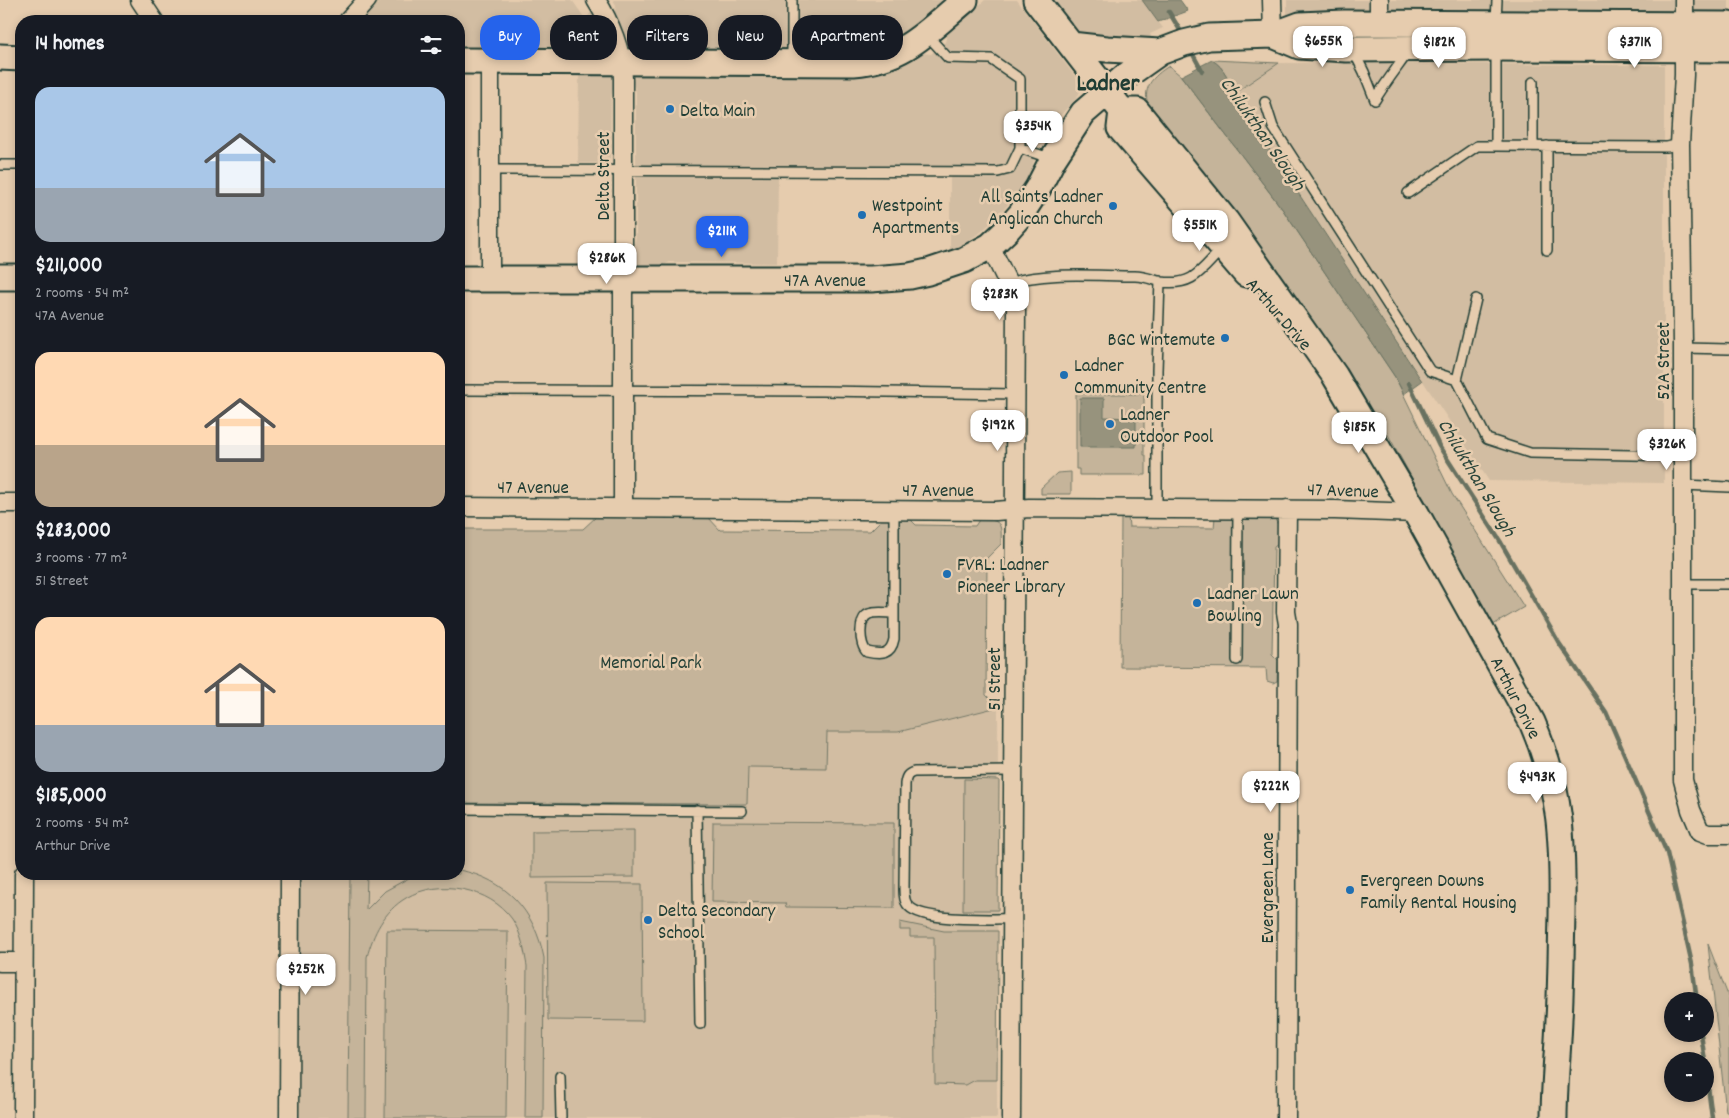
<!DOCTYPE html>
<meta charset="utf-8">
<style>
:root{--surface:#171b24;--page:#242831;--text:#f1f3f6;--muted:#9ea1a6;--accent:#2563eb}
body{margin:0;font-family:Dekko,sans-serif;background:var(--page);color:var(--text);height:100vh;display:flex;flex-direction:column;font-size:19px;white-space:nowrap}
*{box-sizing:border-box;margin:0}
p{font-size:16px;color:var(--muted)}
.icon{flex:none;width:28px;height:28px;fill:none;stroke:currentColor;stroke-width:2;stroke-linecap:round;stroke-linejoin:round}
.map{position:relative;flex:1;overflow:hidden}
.side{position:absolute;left:15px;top:15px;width:450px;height:865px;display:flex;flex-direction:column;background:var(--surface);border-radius:20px;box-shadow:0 2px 8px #0003}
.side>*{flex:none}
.top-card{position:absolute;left:480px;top:15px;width:475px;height:45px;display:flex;gap:10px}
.controls{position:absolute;left:1664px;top:992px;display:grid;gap:10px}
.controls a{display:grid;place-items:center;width:50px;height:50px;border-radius:50%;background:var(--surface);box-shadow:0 2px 8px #0003;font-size:25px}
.price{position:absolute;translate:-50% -42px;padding:0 11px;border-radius:10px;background:#fff;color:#222;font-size:16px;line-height:32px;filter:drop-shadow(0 1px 2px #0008)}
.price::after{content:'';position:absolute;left:50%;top:30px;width:15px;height:11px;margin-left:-8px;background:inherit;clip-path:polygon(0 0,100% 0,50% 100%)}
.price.selected{background:var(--accent);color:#fff}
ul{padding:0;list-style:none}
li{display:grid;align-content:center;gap:10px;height:265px;padding:0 20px}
li span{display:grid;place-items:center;height:155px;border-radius:15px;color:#555}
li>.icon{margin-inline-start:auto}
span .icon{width:90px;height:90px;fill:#fffc;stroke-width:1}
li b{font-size:21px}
h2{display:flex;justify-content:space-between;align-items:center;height:60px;padding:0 20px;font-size:21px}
.pill{padding:0 18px;border-radius:20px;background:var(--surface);box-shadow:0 2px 8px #0003;font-size:18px;line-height:45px}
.pill.selected{background:var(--accent);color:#fff}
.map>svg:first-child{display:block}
</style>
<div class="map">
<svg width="1729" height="1118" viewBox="0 0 1729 1118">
<rect width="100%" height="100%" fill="#e6ccae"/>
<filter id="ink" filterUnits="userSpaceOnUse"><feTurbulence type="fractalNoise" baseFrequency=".02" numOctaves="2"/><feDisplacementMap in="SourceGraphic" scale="10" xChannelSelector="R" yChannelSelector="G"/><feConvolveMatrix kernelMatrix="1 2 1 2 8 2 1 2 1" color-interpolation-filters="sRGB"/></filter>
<g filter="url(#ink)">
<path fill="#d2bda2" d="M381 0H572L586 20 590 13 593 14 602 32V39L596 50 491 51 459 47V21H361Z
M613 0H943L905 32 886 43 865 48 833 50 825 54 759 52 747 49 663 48 658 52 635 51 623 34 614 16 616 5Z
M985 0H1017L1080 83 1081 88 1078 96 1059 117 1045 137 1040 141 1031 170 1020 190 999 215 981 232 950 252V176L778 175 777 263 670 262 659 267H642L635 263 632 254 636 236V92L633 82 636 74 860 75 877 74 903 65 922 53 931 54 945 42 948 32Z
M1054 0H1142L1163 28 1150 34 1152 38 1142 42 1081 34Z
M1287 0H1729V14L1287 16Z
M1279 63 1664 65V483L1489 481 1233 94Z
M609 72 613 77 615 83 611 96 610 160 609 163H578L579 74Z
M998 707 997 1118H296L298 874H459V815L684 816V804H746L748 767 827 732H898Z"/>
<path fill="#c5b49a" stroke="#727867" d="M1212 60 1279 63 1233 94C1229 80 1225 68 1212 60Z
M1169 66 1181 76 1283 210 1395 377 1452 494 1524 607 1493 625 1386 431 1363 401 1271 270 1230 205 1150 109C1140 89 1153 76 1169 66Z
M1076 394H1144V455H1146V475H1079V469H1076Z
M1071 472V494H1041V488L1057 473Z
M1121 515 1128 516 1129 527 1214 528 1215 517 1273 518C1281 524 1278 535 1278 544L1274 547V550L1272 654 1278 660 1277 681 1273 683 1267 681 1266 668 1120 667Z
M597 516 708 517 720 530 870 531 883 518H909L916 525 975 526 979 520C1001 519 1002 523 1001 544L987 558 986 695 998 707 898 732H827L826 768 748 767 747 804 459 803V529H583Z
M964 779 999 780 998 910H963Z
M713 822 894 823V908L786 907 785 903 712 902Z
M634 830V877L532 878V831Z
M459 870C506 879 535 911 544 958L543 1118H525L527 966C524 950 522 934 512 919 490 888 439 878 406 898 384 911 373 934 367 957L366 1118H348L350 874H367L366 910 385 891 416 874H459Z
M547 883 642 884 643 1021 548 1020Z
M900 922 944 931H998L997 1080H975L966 1085 935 1084 934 937H910V930H900Z
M387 930 508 931 506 1118H385Z
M1708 944 1729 998V1112H1726Z"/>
<path fill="#97937d" stroke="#677160" d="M1142 0H1180L1188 11 1158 22Z
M1212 60C1225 68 1229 80 1233 94L1422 381 1404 394 1395 377 1283 210 1181 76Z
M1080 398H1104V417L1136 418V447H1080Z"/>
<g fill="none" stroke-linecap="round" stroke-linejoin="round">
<path stroke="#677160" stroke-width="4.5" d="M1169 12 1183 35
M1190 49 1202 71
M1409 383 1439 446 1500 541 1559 643 1606 712 1667 853 1692 964 1697 1001
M1701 1034 1705 1061
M1705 1063 1712 1118"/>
<g stroke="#1f3d34" stroke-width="12">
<path id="lane" d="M792 0V62
M1496 22 1497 0
M927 35 948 58 991 59 1020 79V148L1052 159
M1354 52 1364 72 1375 100
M1533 82V146
M1375 100C1385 83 1397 68 1409 51
M1265 102 1273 127 1430 371 1457 380
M1496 146 1667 147 1680 144
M0 165H21
M490 170 998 172 1010 169 1020 148
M1408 193 1477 146H1496V50
M1547 250V146
M1008 283C1048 271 1094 276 1135 276 1145 276 1153 280 1162 282 1194 286 1201 270 1221 250
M1476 299 1457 380 1487 439 1530 453 1683 456
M1683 348 1729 349
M459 390 823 391 1015 394
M1683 485 1729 487
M1157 509V370L1160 281
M1683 584H1729
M893 613C886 613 876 611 869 614 858 618 859 645 867 652 881 655 891 655 894 639V510
M1237 660 1238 509
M459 809 742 811
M697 810 700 1024
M1013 919C991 918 919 923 907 904 904 900 904 894 904 889L905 784C906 777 907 774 914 772L1013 771
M560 1076 561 1118"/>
</g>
<g stroke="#1f3d34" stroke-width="21">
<path id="street" d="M140 0 154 21
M596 0C610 22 622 51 623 78V508
M1272 0 1273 35
M1684 0V75L1680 144 1683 343V780L1691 810 1700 831 1708 834H1729
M1379 11V0
M348 21 367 0
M490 61V279
M990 246 1011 289 1016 309 1011 1118
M0 503H21
M459 507 996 511 1029 508 1335 510 1416 513
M0 962H23
M23 1118 24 874
M289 1118 290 874
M1286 1118 1288 624 1286 612 1287 509"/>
</g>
<g stroke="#1f3d34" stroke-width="29">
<path id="secondary" d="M1036 0 1122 111H1137L1226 221 1335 376 1416 513 1532 722C1562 791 1563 843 1562 916 1561 950 1561 985 1559 1019 1558 1052 1554 1085 1554 1118
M1273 35 1299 46 1346 49 1496 48 1729 49
M1071 45 1107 49 1160 52
M0 57 21 58
M459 61 854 63C904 60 929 30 965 0
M1122 111 1120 128 1246 274
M0 277H21
M459 279H871L910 276 928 272 964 260 990 246 1006 231 1021 214 1038 188 1053 159 1083 113 1126 76 1160 52 1184 43 1209 37 1273 35 1300 25 1345 23 1729 25"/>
</g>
<use href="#lane" stroke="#e6ccae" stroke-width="9"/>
<use href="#street" stroke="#e6ccae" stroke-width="18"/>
<use href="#secondary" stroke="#e6ccae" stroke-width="25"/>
</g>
</g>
<g fill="#1f6fb2" stroke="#e6ccae" stroke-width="2">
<circle cx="670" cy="109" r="5"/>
<circle cx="1113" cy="206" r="5"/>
<circle cx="862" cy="215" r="5"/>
<circle cx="1225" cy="338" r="5"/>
<circle cx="1064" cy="375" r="5"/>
<circle cx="1110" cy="424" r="5"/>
<circle cx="947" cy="574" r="5"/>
<circle cx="1197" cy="603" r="5"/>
<circle cx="1350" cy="890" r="5"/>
<circle cx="648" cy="920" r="5"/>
</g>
<g text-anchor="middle" stroke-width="5" stroke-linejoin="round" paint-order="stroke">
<g font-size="19" fill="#1f3d34" stroke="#e6ccae" text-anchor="start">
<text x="680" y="116">Delta Main</text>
<text x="1103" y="202" text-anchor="end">All Saints Ladner<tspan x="1103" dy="22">Anglican Church</tspan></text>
<text x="872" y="211">Westpoint<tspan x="872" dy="22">Apartments</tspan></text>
<text x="1215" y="345" text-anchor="end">BGC Wintemute</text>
<text x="1074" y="371">Ladner<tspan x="1074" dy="22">Community Centre</tspan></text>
<text x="1120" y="420">Ladner<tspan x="1120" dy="22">Outdoor Pool</tspan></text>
<text x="957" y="570">FVRL: Ladner<tspan x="957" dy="22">Pioneer Library</tspan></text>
<text x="1207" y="599">Ladner Lawn<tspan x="1207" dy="22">Bowling</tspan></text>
<text x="1360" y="886">Evergreen Downs<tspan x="1360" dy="22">Family Rental Housing</tspan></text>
<text x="658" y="916">Delta Secondary<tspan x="658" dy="22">School</tspan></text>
</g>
<g font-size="19" fill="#1f3d34" stroke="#e6ccae">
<text transform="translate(602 176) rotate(-90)" y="7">Delta Street</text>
<text x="825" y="286">47A Avenue</text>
<text transform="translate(1280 313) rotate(49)" y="7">Arthur Drive</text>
<text transform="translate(1662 361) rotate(-90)" y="7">52A Street</text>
<text x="533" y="493">47 Avenue</text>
<text x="938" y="496">47 Avenue</text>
<text transform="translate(1343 489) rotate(2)" y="7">47 Avenue</text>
<text transform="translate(993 679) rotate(-90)" y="7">51 Street</text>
<text transform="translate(1517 697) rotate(63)" y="7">Arthur Drive</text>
<text transform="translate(1266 888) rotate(-90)" y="7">Evergreen Lane</text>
</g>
<g font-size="19" fill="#274339" stroke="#e6ccae">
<text x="651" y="668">Memorial Park</text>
</g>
<g font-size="20" font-style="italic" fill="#2b463b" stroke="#e6ccae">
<text transform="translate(1264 133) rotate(55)" y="7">Chilukthan Slough</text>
<text transform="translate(1478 477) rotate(59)" y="7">Chilukthan Slough</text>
</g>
<g font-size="24" font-weight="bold" fill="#1f3d34" stroke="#e6ccae">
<text x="1108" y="90">Ladner</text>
</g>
</g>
</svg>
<div class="controls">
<a>+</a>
<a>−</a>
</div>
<b class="price" style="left:1323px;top:68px">$655K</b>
<b class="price" style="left:1439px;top:69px">$182K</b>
<b class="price" style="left:1635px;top:69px">$371K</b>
<b class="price" style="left:1033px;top:153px">$354K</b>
<b class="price" style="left:1200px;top:252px">$551K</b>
<b class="price selected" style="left:722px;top:258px">$211K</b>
<b class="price" style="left:607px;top:285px">$286K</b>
<b class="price" style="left:1000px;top:321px">$283K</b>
<b class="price" style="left:998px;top:452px">$192K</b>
<b class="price" style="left:1359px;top:454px">$185K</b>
<b class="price" style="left:1667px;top:471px">$326K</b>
<b class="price" style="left:1537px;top:804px">$493K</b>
<b class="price" style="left:1271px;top:813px">$222K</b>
<b class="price" style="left:306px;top:996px">$252K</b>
<div class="top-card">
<a class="pill selected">Buy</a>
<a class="pill">Rent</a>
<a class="pill">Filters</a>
<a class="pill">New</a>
<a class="pill">Apartment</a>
</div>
<section class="side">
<h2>14 homes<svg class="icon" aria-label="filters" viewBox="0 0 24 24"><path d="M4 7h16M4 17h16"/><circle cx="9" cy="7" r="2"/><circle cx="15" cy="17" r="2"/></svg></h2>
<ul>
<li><span style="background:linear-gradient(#a9c7e8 65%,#9aa5b1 0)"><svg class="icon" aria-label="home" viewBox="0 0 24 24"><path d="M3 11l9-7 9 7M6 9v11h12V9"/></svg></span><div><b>$211,000</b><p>2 rooms · 54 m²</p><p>47A Avenue</p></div></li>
<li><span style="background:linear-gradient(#ffd9b3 60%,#b9a48a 0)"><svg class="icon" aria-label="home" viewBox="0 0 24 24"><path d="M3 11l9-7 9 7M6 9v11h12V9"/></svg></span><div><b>$283,000</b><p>3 rooms · 77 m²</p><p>51 Street</p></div></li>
<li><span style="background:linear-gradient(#ffd9b3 70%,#9aa5b1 0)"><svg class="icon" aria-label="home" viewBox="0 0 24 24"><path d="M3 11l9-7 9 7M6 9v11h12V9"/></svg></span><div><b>$185,000</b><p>2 rooms · 54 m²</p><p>Arthur Drive</p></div></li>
</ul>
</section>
</div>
